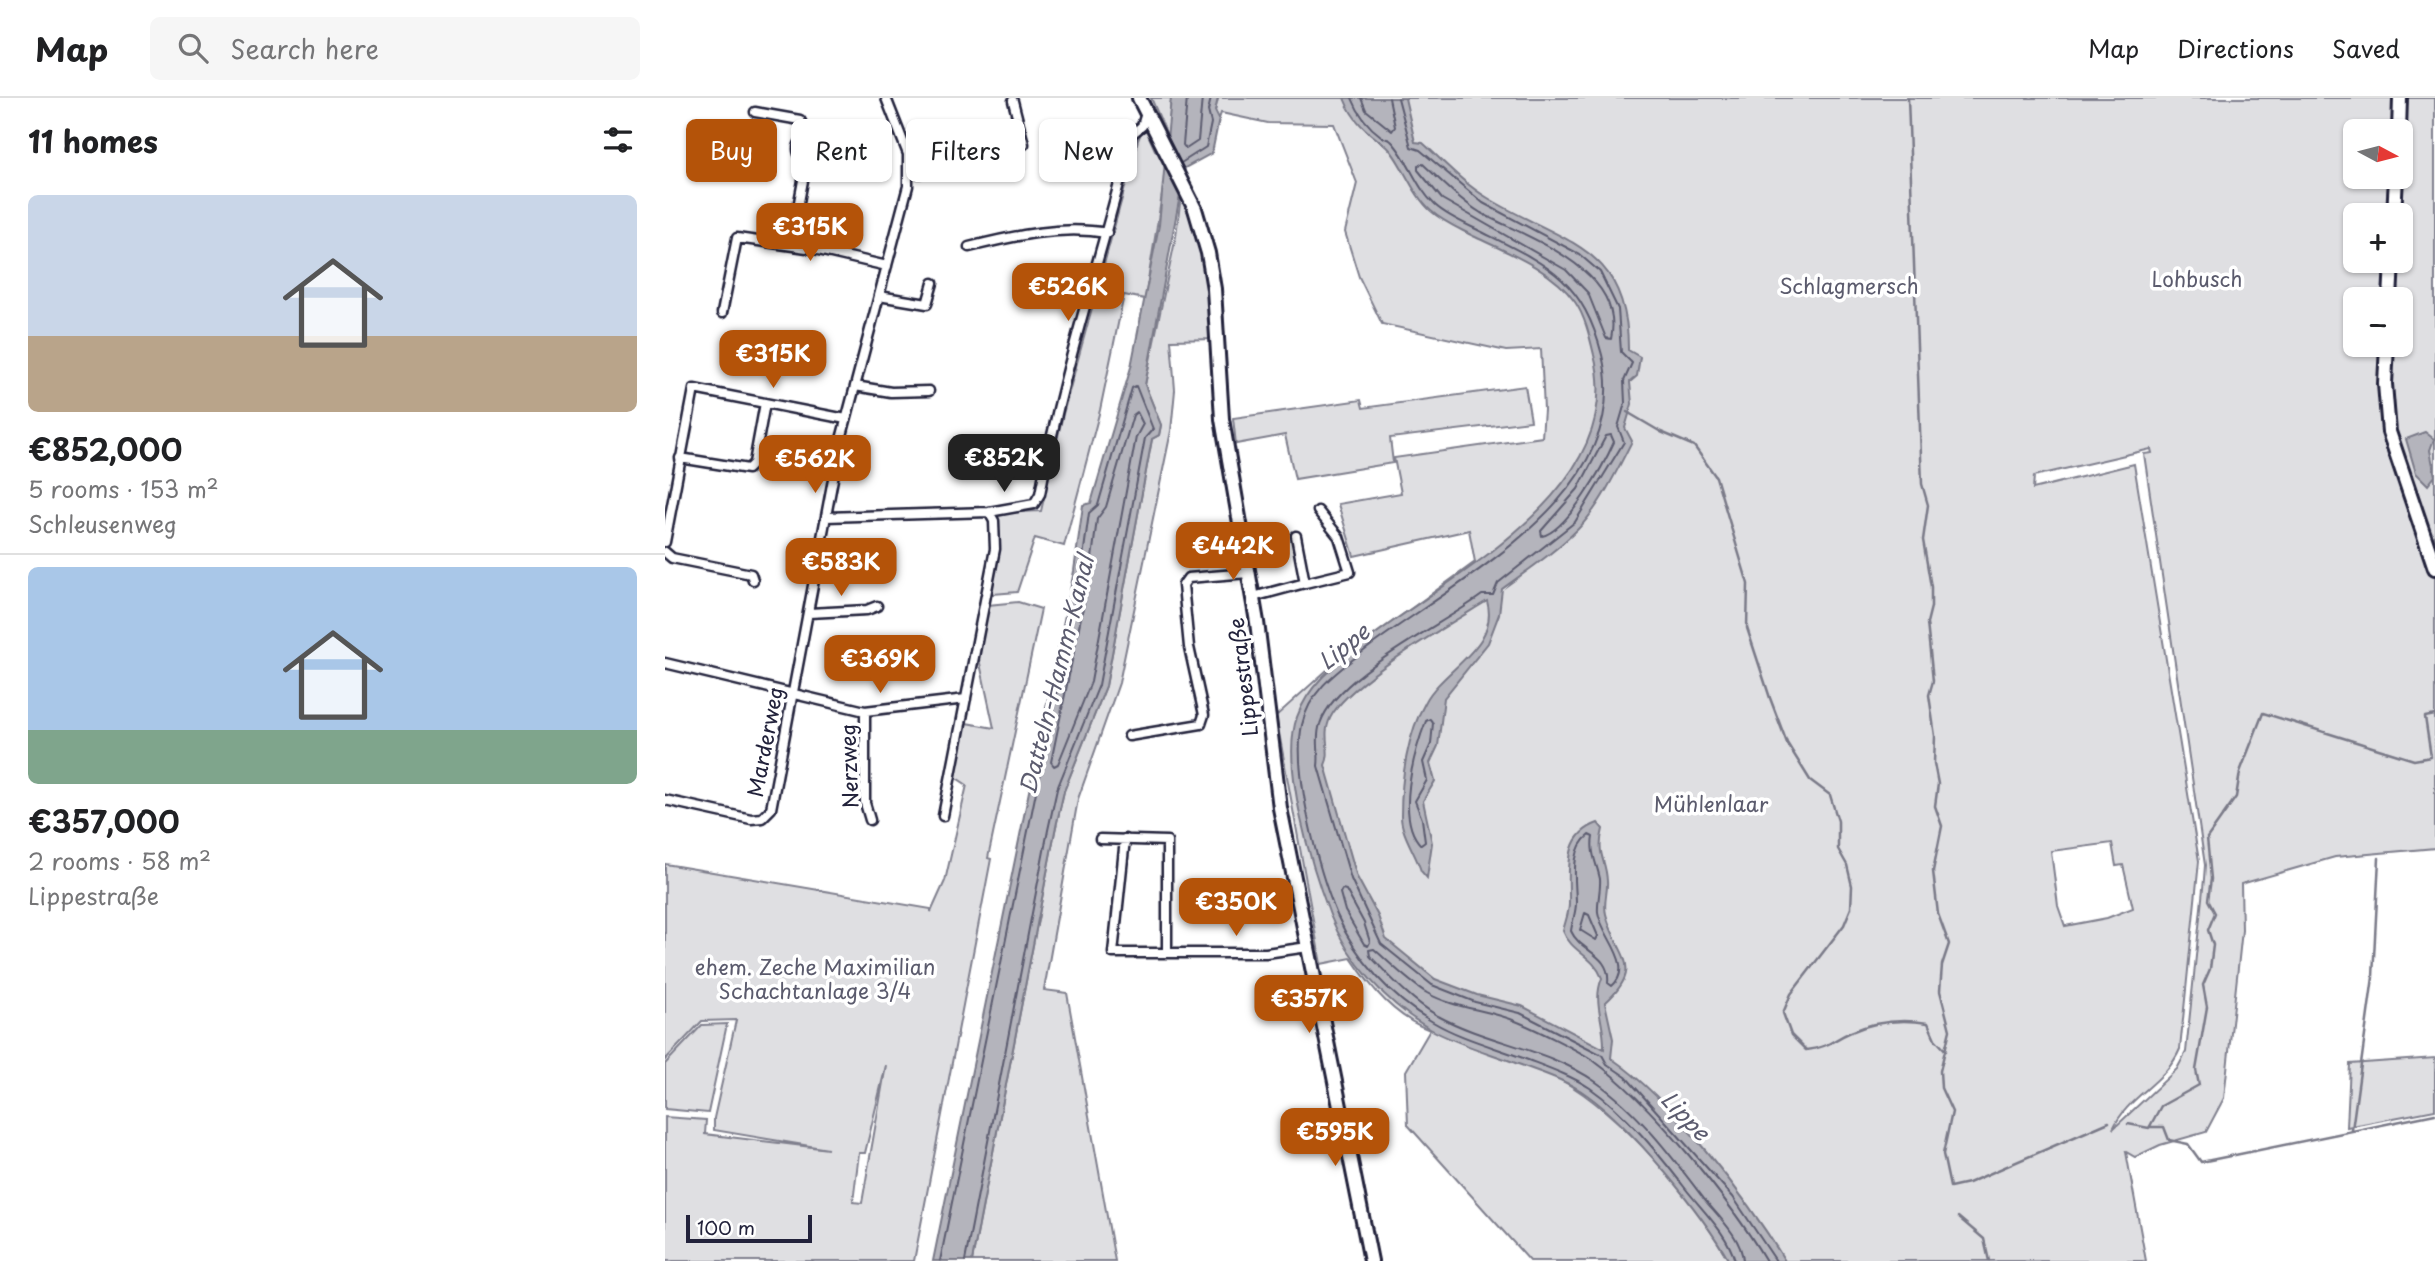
<!DOCTYPE html>
<meta charset="utf-8">
<style>
:root{--surface:#fff;--page:#f6f6f6;--text:#202124;--muted:#757577;--line:#e0e0e0;--accent:#b45309}
body{margin:0;font-family:"Playpen Sans",sans-serif;background:var(--page);color:var(--text);height:100vh;display:flex;flex-direction:column;font-size:26px;white-space:nowrap}
*{box-sizing:border-box;margin:0}
p{font-size:23px;color:var(--muted)}
.icon{flex:none;width:38px;height:38px;fill:none;stroke:currentColor;stroke-width:2;stroke-linecap:round;stroke-linejoin:round}
.map{position:relative;flex:1;overflow:hidden}
.drawer{display:flex;flex-direction:column;background:var(--surface);width:665px}
.drawer>*{flex:none}
.guide{position:absolute;left:21px;top:21px;width:665px;height:63px;display:flex;gap:14px}
.needle{width:46px;rotate:97deg}
.tools{position:absolute;left:1678px;top:21px;display:grid;gap:14px}
.tools a{display:grid;place-items:center;width:70px;height:70px;border-radius:10px;background:var(--surface);box-shadow:0 2px 5px #0004;font-size:35px}
.scale{position:absolute;left:21px;bottom:18px;width:126px;box-sizing:border-box;padding-left:7px;border:4px solid #22223b;border-top:0;font-size:19px;line-height:24px;white-space:nowrap;color:#22223b;-webkit-text-stroke:5px #fff;paint-order:stroke}
.price{position:absolute;translate:-50% -60px;padding:0 16px;border-radius:14px;background:var(--accent);color:#fff;font-size:23px;line-height:46px;filter:drop-shadow(0 2px 4px #0008)}
.price::after{content:'';position:absolute;left:50%;top:42px;width:21px;height:16px;margin-left:-10px;background:inherit;clip-path:polygon(0 0,100% 0,50% 100%)}
.price.on{background:#222;color:#fff}
ul{padding:0;list-style:none}
li{display:grid;align-content:center;gap:14px;height:371px;padding:0 28px}
li+li{border-top:2px solid var(--line)}
li span{display:grid;place-items:center;height:217px;border-radius:10px;color:#555}
li>.icon{margin-inline-start:auto}
span .icon{width:126px;height:126px;fill:#fffc;stroke-width:1}
li b{font-size:30px}
h2{display:flex;justify-content:space-between;align-items:center;height:84px;padding:0 28px;font-size:30px}
.tag{padding:0 24px;border-radius:10px;background:var(--surface);box-shadow:0 2px 5px #0004;font-size:24px;line-height:63px}
.tag.on{background:var(--accent);color:#fff}
header{display:flex;align-items:center;gap:42px;box-sizing:border-box;height:98px;padding:0 35px;background:var(--surface);border-bottom:2px solid var(--line)}
header strong{font-size:33px}
nav{display:flex;gap:38px;margin-inline-start:auto;font-size:24px}
.search{width:490px;height:63px;background:var(--page);display:flex;align-items:center;gap:18px;box-sizing:border-box;padding:0 24px;border-radius:10px;color:var(--muted);font-size:26px}
main{display:flex;flex:1;min-height:0}
.map>svg:first-child{display:block}
</style>
<header>
<strong>Map</strong>
<div class="search"><svg class="icon" aria-label="search" viewBox="0 0 24 24"><circle cx="10" cy="10" r="6"/><path d="M15 15l6 6"/></svg>Search here</div>
<nav><a>Map</a><a>Directions</a><a>Saved</a></nav>
</header>
<main>
<section class="drawer">
<h2>11 homes<svg class="icon" aria-label="filters" viewBox="0 0 24 24"><path d="M4 7h16M4 17h16"/><circle cx="9" cy="7" r="2"/><circle cx="15" cy="17" r="2"/></svg></h2>
<ul>
<li><span style="background:linear-gradient(#c9d6e8 65%,#b9a48a 0)"><svg class="icon" aria-label="home" viewBox="0 0 24 24"><path d="M3 11l9-7 9 7M6 9v11h12V9"/></svg></span><div><b>€852,000</b><p>5 rooms · 153 m²</p><p>Schleusenweg</p></div></li>
<li><span style="background:linear-gradient(#a9c7e8 75%,#7fa58c 0)"><svg class="icon" aria-label="home" viewBox="0 0 24 24"><path d="M3 11l9-7 9 7M6 9v11h12V9"/></svg></span><div><b>€357,000</b><p>2 rooms · 58 m²</p><p>Lippestraße</p></div></li>
</ul>
</section>
<div class="map">
<svg width="1770" height="1163" viewBox="0 0 1770 1163">
<rect width="100%" height="100%" fill="#fff"/>
<filter id="ink" filterUnits="userSpaceOnUse"><feTurbulence type="fractalNoise" baseFrequency=".0143" numOctaves="2"/><feDisplacementMap in="SourceGraphic" scale="14" xChannelSelector="R" yChannelSelector="G"/><feConvolveMatrix kernelMatrix="1 2 1 2 8 2 1 2 1" color-interpolation-filters="sRGB"/></filter>
<g filter="url(#ink)">
<path fill="#dfdfe2" stroke="#80808e" stroke-width="2" fill-rule="evenodd" d="M486 0H506L503 39Z
M553 0H1770V750L1670 759 1576 786 1577 832 1559 1000 1541 1034 1495 1047 1470 1059 1461 1054 1481 1163H1069L987 1052 910 983 896 982C957 1016 1030 1102 1064 1163H865L743 1027 741 973 765 932C731 920 706 890 686 860L656 866 611 618 662 572 810 464 804 432 689 458 673 406 736 395 729 360 877 339 879 312 876 251 841 253 717 226 694 179 680 134 692 85 669 26 603 25 556 15 554 21 550 13ZM1690 33H1736V79H1690ZM1690 117H1736V163H1690ZM1690 201H1736V247H1690ZM1486 351 1487 355 1479 356 1540 767 1539 781 1521 954 1512 971 1448 1031C1462 998 1501 985 1515 951L1534 763 1469 366 1368 391 1369 378ZM1447 745 1451 768 1458 767 1468 810 1442 820 1400 828 1393 808 1386 753Z
M83 25 102 28 98 47 80 43Z
M481 32 490 52 501 58V72L480 201 459 197 435 312 399 448 370 440 352 494 328 496 325 495 333 452V415L376 413 398 316 473 42 476 35Z
M517 89 540 149 550 241 506 242 510 292 506 333 454 585 413 701 379 892 402 895 450 1163H307L390 733 399 693 441 588 487 341 494 337 496 327 480 287 511 138Z
M860 288 866 323 725 340 728 365 630 381 620 337 571 346 568 320 696 302 698 310Z
M353 504 376 511 323 760 326 761 249 1163H0V1019L41 1022 40 1036 163 1051 49 1032V1020L71 922 37 923 0 962V766L266 811V814L280 783 302 687 290 679 301 625 329 630 313 556 323 507ZM221 967 197 1105 188 1104 194 1055H200Z
M62 926 43 1015 0 1011V966L37 927Z
M1770 960V1012L1682 1029 1685 966Z"/>
<path fill="#b4b4bc" stroke="#7a7a88" stroke-width="2" d="M506 0H553L550 13 554 21 547 55 520 70 480 287 496 327 494 337 487 341 441 588 399 693 390 733 307 1163H268L409 473 418 407 426 405 466 269 494 127Z
M679 0H740L750 44 758 45C779 64 799 86 823 100 897 145 964 147 963 252L975 259 972 278 965 284 967 306 960 330 967 343C954 369 934 410 913 431 890 454 863 472 837 491L834 516 823 545 779 600 773 648 765 665 770 683 758 703 767 745 762 780 756 773C751 756 736 736 736 718 736 681 742 636 761 603 779 570 835 548 822 503 783 527 692 579 668 615 654 637 668 651 660 667L692 779 713 818 721 841 770 881 812 897 857 908 939 951C940 924 927 905 937 880 929 858 906 854 898 833 900 824 904 815 904 806 905 775 896 738 933 725L938 731C931 758 941 760 942 783 943 794 938 805 941 816 951 858 982 867 940 905L948 941 946 960C1006 1001 1082 1100 1120 1163H1064C1037 1115 967 1029 922 997 900 981 873 974 848 964 821 954 790 945 765 931 722 906 683 863 665 817 647 770 615 667 632 619 645 583 672 566 701 543 787 476 964 391 929 257 925 240 920 218 910 204 888 172 842 154 808 138 795 131 778 124 766 113 747 97 734 57 720 47 701 33 688 23 679 0Z
M1760 334 1769 341 1765 352 1770 378 1763 387 1751 375 1741 341Z"/>
<g fill="none" stroke-linecap="round" stroke-linejoin="round">
<path stroke="#5c5c6f" stroke-width="2" d="M522 0 518 47 521 51 533 43 537 0
M687 0C693 15 702 28 716 38 726 45 721 37 729 46 745 65 751 89 770 107 783 119 803 127 819 135 883 167 918 182 937 257 971 395 793 481 704 549 676 571 645 590 637 627 627 673 653 772 672 817 691 861 726 900 768 924 795 940 829 949 858 960 881 969 905 977 925 990 961 1015 993 1055 1020 1090 1037 1112 1063 1136 1070 1163
M696 0 701 12 727 33 730 29 724 0
M733 0 746 49 755 52 818 105 914 156 935 174 953 211 956 254 967 265 959 283 960 305 953 329 959 344 910 424 833 485 828 497H817C774 529 671 577 655 626 650 640 655 654 653 668L686 781 716 846 767 887 810 904 855 915 937 957 942 966 961 979 1068 1099 1111 1163
M516 65 541 49 546 25 543 13 546 0
M758 66C776 83 795 102 816 115 862 140 961 171 946 241L941 240 923 195 901 172 777 101 753 72V67Z
M472 314 478 326 471 339 426 584 393 666 389 668 386 664 425 476 432 421 441 409 468 317Z
M946 337 949 344C939 367 902 433 877 438L876 433 913 391 941 338Z
M765 621 768 625 766 646 758 664 762 682 750 703 757 721 760 744 756 747C730 721 749 654 761 623Z
M924 737 928 739C925 755 932 766 935 781 936 792 932 803 933 814 936 838 971 867 947 888L943 885C946 856 915 854 906 833 907 824 911 814 911 805 911 784 904 752 924 737Z
M677 791 681 792 699 825 705 844 703 848 699 846 680 813 675 795Z
M920 815 924 817 933 838 931 842 915 832Z
M275 1163 416 474 424 415 433 407 467 290 471 288 488 331 480 340 434 587 392 691 383 732 300 1163
M1078 1163C1077 1140 1053 1118 1039 1101 1008 1060 973 1013 931 984 884 951 823 945 773 918 747 903 726 880 705 858L704 852 709 851C725 865 744 884 762 895 790 911 824 911 853 924 872 932 913 952 929 963 985 1004 1065 1102 1101 1163"/>
<path stroke="#7a7a88" stroke-width="2.5" d="M1243 0 1257 386 1263 407 1258 442 1266 489V509L1262 525 1268 583 1264 597 1270 638 1269 665 1273 686 1270 708 1277 728 1268 773 1273 816 1284 846 1277 867 1275 893 1285 932 1275 973 1276 990 1287 1014 1278 1056 1285 1089 1303 1085 1444 1024
M962 314 996 334 1029 348 1051 379 1083 486 1082 530 1105 600 1122 645 1145 682 1165 697 1173 723V751L1182 767 1187 788 1186 810 1179 827 1126 896 1118 915 1126 937 1141 952C1165 949 1167 942 1186 934 1211 923 1237 921 1263 925L1270 941 1281 953
M1463 1026 1484 1030 1496 1008 1534 987 1531 972 1542 909 1538 887 1545 871 1548 847 1543 832 1550 815 1543 802 1546 781 1542 740 1571 699 1575 674 1598 615 1749 662 1766 659 1760 619 1770 617
M1486 1029H1499L1504 1042 1523 1046 1536 1064 1770 1016
M1687 1032 1708 879 1714 760
M1293 1119 1319 1141 1324 1163"/>
<g stroke="#22223b" stroke-width="13">
<path id="minor" d="M90 14 135 22 144 40
M133 51a11 11 0 1 1 22 0a11 11 0 1 1-22 0Z
M154 55 192 63
M245 75H255L359 46 348 3
M126 147 142 61
M304 149C348 138 396 127 442 135
M214 198 262 206 268 185
M57 215 72 140 149 151 222 168
M190 288 226 294 264 293
M15 360 83 371 89 365 100 305
M161 419 324 414 369 406 375 396C397 274 437 156 467 36L477 28 481 15
M0 444 29 291 181 321
M0 454 7 460 86 476 88 482
M640 485 685 474 674 439 653 413
M588 499 640 485 631 438
M144 515 202 512 212 508
M0 565 200 613 301 601
M200 613V705L205 722
M464 638 536 626 539 617 524 549 518 487 523 480 583 475
M0 702 86 721 97 720 106 711 174 349 243 88V56L221 0
M278 718 330 451 329 423 324 414
M435 741 502 743V855
M460 741 448 855H601L643 849"/>
</g>
<g stroke="#22223b" stroke-width="18">
<path id="secondary" d="M474 0 530 111 543 155 549 191 557 321 592 524 615 710 706 1163
M1734 33 1735 0
M1729 117 1731 79
M1725 201 1727 163
M1722 247 1720 286 1724 334 1770 470"/>
</g>
<use href="#minor" stroke="#fff" stroke-width="8"/>
<use href="#secondary" stroke="#fff" stroke-width="12"/>
</g>
</g>
<g text-anchor="middle" stroke-width="7" stroke-linejoin="round" paint-order="stroke">
<g font-size="21" fill="#5b5b6d" stroke="#fff">
<text x="1532" y="189">Lohbusch</text>
<text x="1184" y="196">Schlagmersch</text>
<text x="1046" y="714">Mühlenlaar</text>
<text x="150" y="877">ehem. Zeche Maximilian<tspan x="150" dy="24">Schachtanlage 3/4</tspan></text>
</g>
<g font-size="21" fill="#22223b" stroke="#fff">
<text transform="translate(579 579) rotate(-97)" y="7">Lippestraße</text>
<text transform="translate(101 644) rotate(-79)" y="7">Marderweg</text>
<text transform="translate(185 668) rotate(-92)" y="7">Nerzweg</text>
</g>
<g font-size="23" font-style="italic" fill="#5c5c6f" stroke="#fff">
<text transform="translate(679 549) rotate(-39)" y="8">Lippe</text>
<text transform="translate(392 577) rotate(-76)" y="8">Datteln-Hamm-Kanal</text>
<text transform="translate(1020 1018) rotate(46)" y="8">Lippe</text>
</g>
</g>
</svg>
<div class="tools">
<a><svg class="needle" viewBox="-14 -14 28 28"><path d="M0-13l5 13h-10z" fill="#e53935"/><path d="M0 13l5-13h-10z" fill="#757577"/></svg></a>
<a>+</a>
<a>−</a>
</div>
<div class="scale">100 m</div>
<b class="price" style="left:145px;top:165px">€315K</b>
<b class="price" style="left:403px;top:225px">€526K</b>
<b class="price" style="left:108px;top:292px">€315K</b>
<b class="price on" style="left:339px;top:396px">€852K</b>
<b class="price" style="left:150px;top:397px">€562K</b>
<b class="price" style="left:568px;top:484px">€442K</b>
<b class="price" style="left:176px;top:500px">€583K</b>
<b class="price" style="left:215px;top:597px">€369K</b>
<b class="price" style="left:571px;top:840px">€350K</b>
<b class="price" style="left:644px;top:937px">€357K</b>
<b class="price" style="left:670px;top:1070px">€595K</b>
<div class="guide">
<a class="tag on">Buy</a>
<a class="tag">Rent</a>
<a class="tag">Filters</a>
<a class="tag">New</a>
</div>
</div>
</main>
